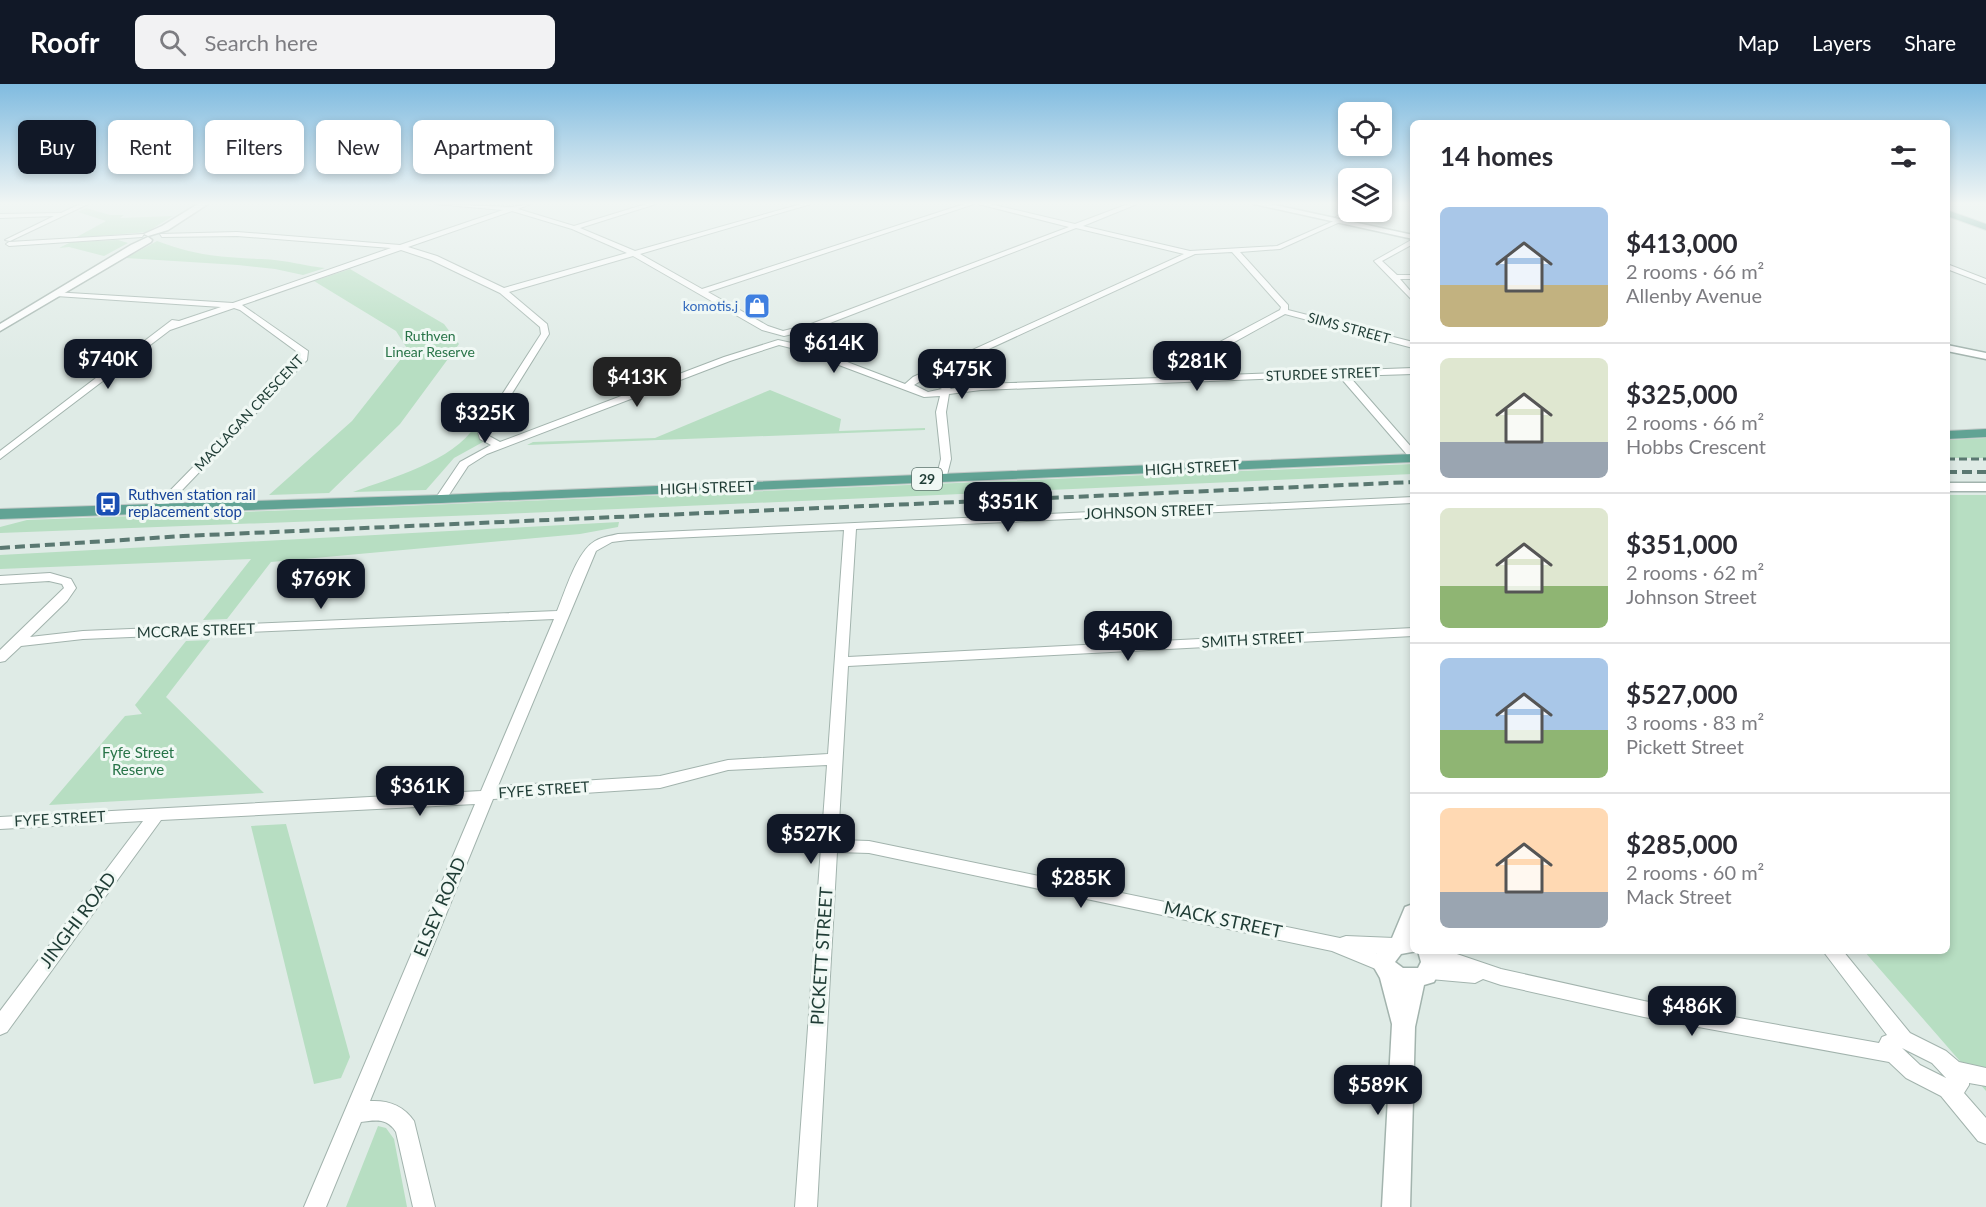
<!DOCTYPE html>
<meta charset="utf-8">
<style>
:root{--surface:#fff;--page:#f2f2f3;--text:#2b2b33;--muted:#7c7c81;--line:#e1e1e2;--accent:#111827}
body{margin:0;font-family:Lato,sans-serif;background:var(--page);color:var(--text);height:100vh;display:flex;flex-direction:column;font-size:22px;white-space:nowrap}
*{box-sizing:border-box;margin:0}
p{font-size:20px;color:var(--muted)}
.icon{flex:none;width:33px;height:33px;fill:none;stroke:currentColor;stroke-width:2;stroke-linecap:round;stroke-linejoin:round}
.map{position:relative;flex:1;overflow:hidden}
.side{position:absolute;left:1410px;top:36px;width:540px;height:834px;display:flex;flex-direction:column;background:var(--surface);border-radius:9px;box-shadow:0 3px 9px #0003}
.side>*{flex:none}
.hud{position:absolute;left:18px;top:36px;width:570px;height:54px;display:flex;gap:12px}
.fabs{position:absolute;left:1338px;top:18px;display:grid;gap:12px}
.fabs a{display:grid;place-items:center;width:54px;height:54px;border-radius:9px;background:var(--surface);box-shadow:0 3px 9px #0003;font-size:30px}
.price{position:absolute;translate:-50% -51px;padding:0 14px;border-radius:12px;background:var(--accent);color:#fff;font-size:20px;line-height:39px;filter:drop-shadow(0 2px 3px #0008)}
.price::after{content:'';position:absolute;left:50%;top:36px;width:18px;height:14px;margin-left:-9px;background:inherit;clip-path:polygon(0 0,100% 0,50% 100%)}
.price.active{background:#222;color:#fff}
ul{padding:0;list-style:none}
li{display:flex;align-items:center;gap:18px;height:150px;padding:0 30px}
li+li{border-top:2px solid var(--line)}
li span{display:grid;place-items:center;flex:none;width:168px;height:120px;border-radius:9px;color:#555}
li>.icon{margin-inline-start:auto}
span .icon{width:72px;height:72px;fill:#fffc;stroke-width:1}
li b{font-size:26px}
h2{display:flex;justify-content:space-between;align-items:center;height:72px;padding:0 30px;font-size:26px}
.tag{padding:0 21px;border-radius:9px;background:var(--surface);box-shadow:0 3px 9px #0003;font-size:21px;line-height:54px}
.tag.active{background:var(--accent);color:#fff}
header{display:flex;align-items:center;gap:36px;box-sizing:border-box;height:84px;padding:0 30px;background:var(--accent);color:#fff}
header strong{font-size:28px}
nav{display:flex;gap:33px;margin-inline-start:auto;font-size:21px}
.search{width:420px;height:54px;background:var(--page);display:flex;align-items:center;gap:15px;box-sizing:border-box;padding:0 21px;border-radius:9px;color:var(--muted);font-size:22px}
.map>svg:first-child{display:block}
</style>
<header>
<strong>Roofr</strong>
<div class="search"><svg class="icon" aria-label="search" viewBox="0 0 24 24"><circle cx="10" cy="10" r="6"/><path d="M15 15l6 6"/></svg>Search here</div>
<nav><a>Map</a><a>Layers</a><a>Share</a></nav>
</header>
<div class="map">
<svg width="1986" height="1123" viewBox="0 0 1986 1123">
<rect width="100%" height="100%" fill="#dfebe6"/>
<path fill="#b7dec2" d="M86 124 110 131H124L120 134 173 132 147 148 75 154 106 137 78 128Z
M118 156 128 159 104 172 69 163 59 164 71 158Z
M157 157C197 172 219 173 261 175 287 176 299 181 325 184L303 191 275 185 238 181 126 174Z
M350 185 444 240 459 260 400 340 329 409 269 411 352 337 408 266 396 247 314 197Z
M770 306 841 335 839 347 925 344V346L527 361 533 358 655 354Z
M476 341H482L479 352 483 358 454 374 426 406 353 408C393 393 452 378 476 341Z
M1986 354V374H1947V356Z
M1413 380V390L504 430 0 449V443L27 436 404 422Z
M1947 411H1986V1007L1864 867H1947Z
M619 438 618 443 580 450 271 478 227 535 203 536 251 475 0 485V471Z
M210 556 166 613 264 709 49 721 125 632 142 630 135 621 186 557Z
M286 740 350 973 341 994 314 1000 251 742Z
M378 1042 386 1044 394 1055 407 1123H346Z"/>
<g fill="none" stroke-linecap="round" stroke-linejoin="round">
<g stroke="#a2b3ad" stroke-width="2">
<path id="minor" d="M80 120H88L10 157 5 156 54 132 0 134V130L61 129Z
M435 120 512 123 530 120 518 125 574 142 646 120H656L580 144 635 167 801 120H811L640 170 702 205 964 120H974L708 208 768 242 783 247 811 240 1069 143 978 120H990L1075 140 1128 120H1137L1083 142 1190 167 1277 162 1336 136H1340V138L1280 165 1240 168 1288 221V226L1413 258V264L1285 230 1171 293 1413 284V290L1349 292 1413 365V374L1409 373 1339 292 981 306 949 310 946 328 951 375 946 395 941 398 936 395 941 375 936 328 940 312 924 313 799 266 779 261 730 277 487 370 468 382 445 417 441 418 435 415 460 378 491 361 480 355 478 348 541 250 540 243 500 209 431 176 401 166 242 221 308 267 307 276 162 427H154L152 425 299 275 300 270 240 226 234 224 170 246 0 375V367L172 236 179 237 221 223 56 212H53V208L233 219 391 164 237 152 162 153 160 150 237 148 400 161 503 126ZM512 127 572 145 627 169 504 204 437 172 408 163ZM1076 144 1184 170 913 293 905 300 805 262 778 256 724 273 500 358 489 352 488 348 549 250 547 240 509 208 633 172 762 246 784 252 817 244ZM1232 168 1281 223 1280 226 1173 283 1159 294 981 300 951 305 942 297 928 293 1195 170ZM919 298 931 299 942 305 928 308 914 301Z
M1348 127 1355 128 1341 134 1336 133Z
M144 150 142 153 9 162 6 160 9 158Z
M1413 155V160L1382 177 1397 191H1413V195H1400L1413 210V217L1374 177Z
M1947 180 1986 195V200L1947 185Z
M1413 413V419L856 445 848 573 1413 544V552L848 582 838 756 869 757 1340 854 1346 852 1394 854 1401 857 1403 862 1401 867 1394 870 1376 869 1390 874 1392 880 1390 886 1383 888 1332 867 869 769 837 768 817 1123H795L827 681 728 686 660 704 493 715 370 1017C388 1016 403 1021 414 1037L435 1123H413L396 1048C387 1034 376 1036 361 1038L326 1123H304L475 720 161 736 7 948 0 951V927L143 737 0 745V733L481 707 554 535 83 555 21 562 5 577 0 578V566L64 504 62 500 49 497 0 500V492L50 489 71 495 76 504 67 517 30 553 83 547 557 527C565 508 577 467 595 457 602 453 610 452 618 450ZM844 446 828 670 728 676 660 692 498 702 596 467 612 458 628 456Z
M1423 867H1448L1501 885 1644 917 1879 959 1882 953 1887 951 1823 867H1843L1910 949 1946 967 1959 978 1986 984V1002L1969 999V1001L1964 1009 1986 1034V1060L1978 1057 1941 1012 1906 994 1889 978 1644 933 1501 901 1483 895 1475 899 1430 895 1423 893 1421 887 1423 881 1430 879 1440 880 1424 874ZM1902 964 1932 979 1946 994 1920 981Z"/>
</g>
<g stroke="#a2b3ad" stroke-width="3">
<path id="tertiary" d="M198 120H208L168 146 148 152 144 150 162 142Z
M1254 120H1270L1413 151V155Z
M148 153 152 156 151 158 0 247V240L131 161Z
M1947 261 1986 269V275L1947 267Z
M1947 399H1986V407H1947Z
M1413 820V867H1417L1401 870 1395 878 1403 884H1418L1421 878 1418 867H1440L1444 879 1434 898 1424 901 1415 943 1410 1123H1382L1392 940 1380 894 1372 880 1379 863 1392 854 1405 823Z"/>
</g>
<g stroke="#c0c8c6" stroke-width="2">
<path id="primary" d="M1947 126 1986 140V146L1947 132Z
M1986 345V353L1947 355V347Z
M1413 370V378L441 419 0 435V425L441 411Z"/>
</g>
<use href="#minor" fill="#fff" fill-rule="evenodd"/>
<use href="#tertiary" fill="#fff" fill-rule="evenodd"/>
<use href="#primary" fill="#61a394" fill-rule="evenodd"/>
<path stroke="#5a7871" stroke-width="3" stroke-dasharray="8 4" stroke-linecap="butt" d="M1947 375H1986"/>
<path stroke="#5a7871" stroke-width="4" stroke-dasharray="10 5" stroke-linecap="butt" d="M1947 388H1986
M0 464 183 452 1413 398"/>
</g>
<linearGradient id="sky" x2="0" y2="1"><stop stop-color="#80bbe0"/><stop offset="0.43" stop-color="#f1f6f4"/><stop offset="1" stop-color="#f1f6f4" stop-opacity="0"/></linearGradient>
<rect width="1986" height="277" fill="url(#sky)"/>
<defs>
<g id="shop-square" transform="scale(1.35)"><rect x="-9" y="-9" width="18" height="18" rx="4" fill="#3f7fe0" stroke="#f0f8f4"/><path d="M-5-2.5h2.3a2.7 3.5 0 0 1 5.4 0H5L5.5 6h-11ZM-1.5-2.5h3a1.5 2.3 0 0 0-3 0Z" fill="#fff"/></g>
<g id="bus-square" transform="scale(1.35)"><rect x="-9" y="-9" width="18" height="18" rx="4" fill="#1a4fb4" stroke="#f0f8f4"/><path d="M-5-6H5V4H4V6H2V4H-2V6H-4V4H-5ZM-3.5-4V0h7V-4ZM-3.5 1.2v1.5H-2V1.2ZM2 1.2v1.5H3.5V1.2Z" fill="#fff"/></g>
</defs>
<g fill-rule="evenodd">
<use href="#shop-square" x="757" y="222"/>
<use href="#bus-square" x="108" y="420"/>
</g>
<g text-anchor="middle" stroke-width="6" stroke-linejoin="round" paint-order="stroke">
<g font-size="14" fill="#366cbe" stroke="#f0f8f4" text-anchor="end">
<text x="738" y="227">komotis.j</text>
</g>
<g font-size="14" fill="#1f3c35" stroke="#f0f8f4">
<text transform="translate(1349 244) rotate(15)" y="5">SIMS STREET</text>
<text transform="translate(1323 290) rotate(-2)" y="5">STURDEE STREET</text>
<text transform="translate(249 329) rotate(-47)" y="5">MACLAGAN CRESCENT</text>
</g>
<g font-size="14" fill="#287448" stroke="#f0f8f4">
<text x="430" y="257">Ruthven<tspan x="430" dy="16">Linear Reserve</tspan></text>
</g>
<rect fill="#f0f8f4" stroke="#5e746e" stroke-width="1.5" x="912" y="384" width="30" height="22" rx="4.5"/>
<g font-size="14" font-weight="bold" fill="#1f3c35">
<text x="927" y="400">29</text>
</g>
<g font-size="15" fill="#1f3c35" stroke="#f0f8f4">
<text transform="translate(1192 384) rotate(-3)" y="5">HIGH STREET</text>
<text transform="translate(707 404) rotate(-2)" y="5">HIGH STREET</text>
<text transform="translate(1149 428) rotate(-2)" y="5">JOHNSON STREET</text>
<text transform="translate(196 547) rotate(-2)" y="5">MCCRAE STREET</text>
<text transform="translate(1253 556) rotate(-3)" y="5">SMITH STREET</text>
<text transform="translate(544 706) rotate(-4)" y="5">FYFE STREET</text>
<text transform="translate(60 735) rotate(-3)" y="5">FYFE STREET</text>
</g>
<g font-size="15" fill="#164399" stroke="#f0f8f4" text-anchor="start">
<text x="128" y="416">Ruthven station rail<tspan x="128" dy="17">replacement stop</tspan></text>
</g>
<g font-size="15" fill="#287448" stroke="#f0f8f4">
<text x="138" y="674">Fyfe Street<tspan x="138" dy="17">Reserve</tspan></text>
</g>
<g font-size="18" fill="#1f3c35" stroke="#f0f8f4">
<text transform="translate(440 823) rotate(-67)" y="6">ELSEY ROAD</text>
<text transform="translate(78 836) rotate(-53)" y="6">JINGHI ROAD</text>
<text transform="translate(1223 836) rotate(12)" y="6">MACK STREET</text>
<text transform="translate(822 872) rotate(-86)" y="6">PICKETT STREET</text>
</g>
</g>
</svg>
<div class="fabs">
<a><svg class="icon" aria-label="locate" viewBox="0 0 24 24"><circle cx="12" cy="12" r="6"/><path d="M12 2v4M12 18v4M2 12h4M18 12h4"/></svg></a>
<a><svg class="icon" aria-label="layers" viewBox="0 0 24 24"><path d="M12 4l9 5-9 5-9-5zM3 14l9 5 9-5"/></svg></a>
</div>
<b class="price" style="left:834px;top:290px">$614K</b>
<b class="price" style="left:108px;top:306px">$740K</b>
<b class="price" style="left:1197px;top:308px">$281K</b>
<b class="price" style="left:962px;top:316px">$475K</b>
<b class="price active" style="left:637px;top:324px">$413K</b>
<b class="price" style="left:485px;top:360px">$325K</b>
<b class="price" style="left:1008px;top:449px">$351K</b>
<b class="price" style="left:321px;top:526px">$769K</b>
<b class="price" style="left:1128px;top:578px">$450K</b>
<b class="price" style="left:420px;top:733px">$361K</b>
<b class="price" style="left:811px;top:781px">$527K</b>
<b class="price" style="left:1081px;top:825px">$285K</b>
<b class="price" style="left:1692px;top:953px">$486K</b>
<b class="price" style="left:1378px;top:1032px">$589K</b>
<div class="hud">
<a class="tag active">Buy</a>
<a class="tag">Rent</a>
<a class="tag">Filters</a>
<a class="tag">New</a>
<a class="tag">Apartment</a>
</div>
<section class="side">
<h2>14 homes<svg class="icon" aria-label="filters" viewBox="0 0 24 24"><path d="M4 7h16M4 17h16"/><circle cx="9" cy="7" r="2"/><circle cx="15" cy="17" r="2"/></svg></h2>
<ul>
<li><span style="background:linear-gradient(#a9c7e8 65%,#c2b280 0)"><svg class="icon" aria-label="home" viewBox="0 0 24 24"><path d="M3 11l9-7 9 7M6 9v11h12V9"/></svg></span><div><b>$413,000</b><p>2 rooms · 66 m²</p><p>Allenby Avenue</p></div></li>
<li><span style="background:linear-gradient(#dfe7d0 70%,#9aa5b1 0)"><svg class="icon" aria-label="home" viewBox="0 0 24 24"><path d="M3 11l9-7 9 7M6 9v11h12V9"/></svg></span><div><b>$325,000</b><p>2 rooms · 66 m²</p><p>Hobbs Crescent</p></div></li>
<li><span style="background:linear-gradient(#dfe7d0 65%,#8fb573 0)"><svg class="icon" aria-label="home" viewBox="0 0 24 24"><path d="M3 11l9-7 9 7M6 9v11h12V9"/></svg></span><div><b>$351,000</b><p>2 rooms · 62 m²</p><p>Johnson Street</p></div></li>
<li><span style="background:linear-gradient(#a9c7e8 60%,#8fb573 0)"><svg class="icon" aria-label="home" viewBox="0 0 24 24"><path d="M3 11l9-7 9 7M6 9v11h12V9"/></svg></span><div><b>$527,000</b><p>3 rooms · 83 m²</p><p>Pickett Street</p></div></li>
<li><span style="background:linear-gradient(#ffd9b3 70%,#9aa5b1 0)"><svg class="icon" aria-label="home" viewBox="0 0 24 24"><path d="M3 11l9-7 9 7M6 9v11h12V9"/></svg></span><div><b>$285,000</b><p>2 rooms · 60 m²</p><p>Mack Street</p></div></li>
</ul>
</section>
</div>
